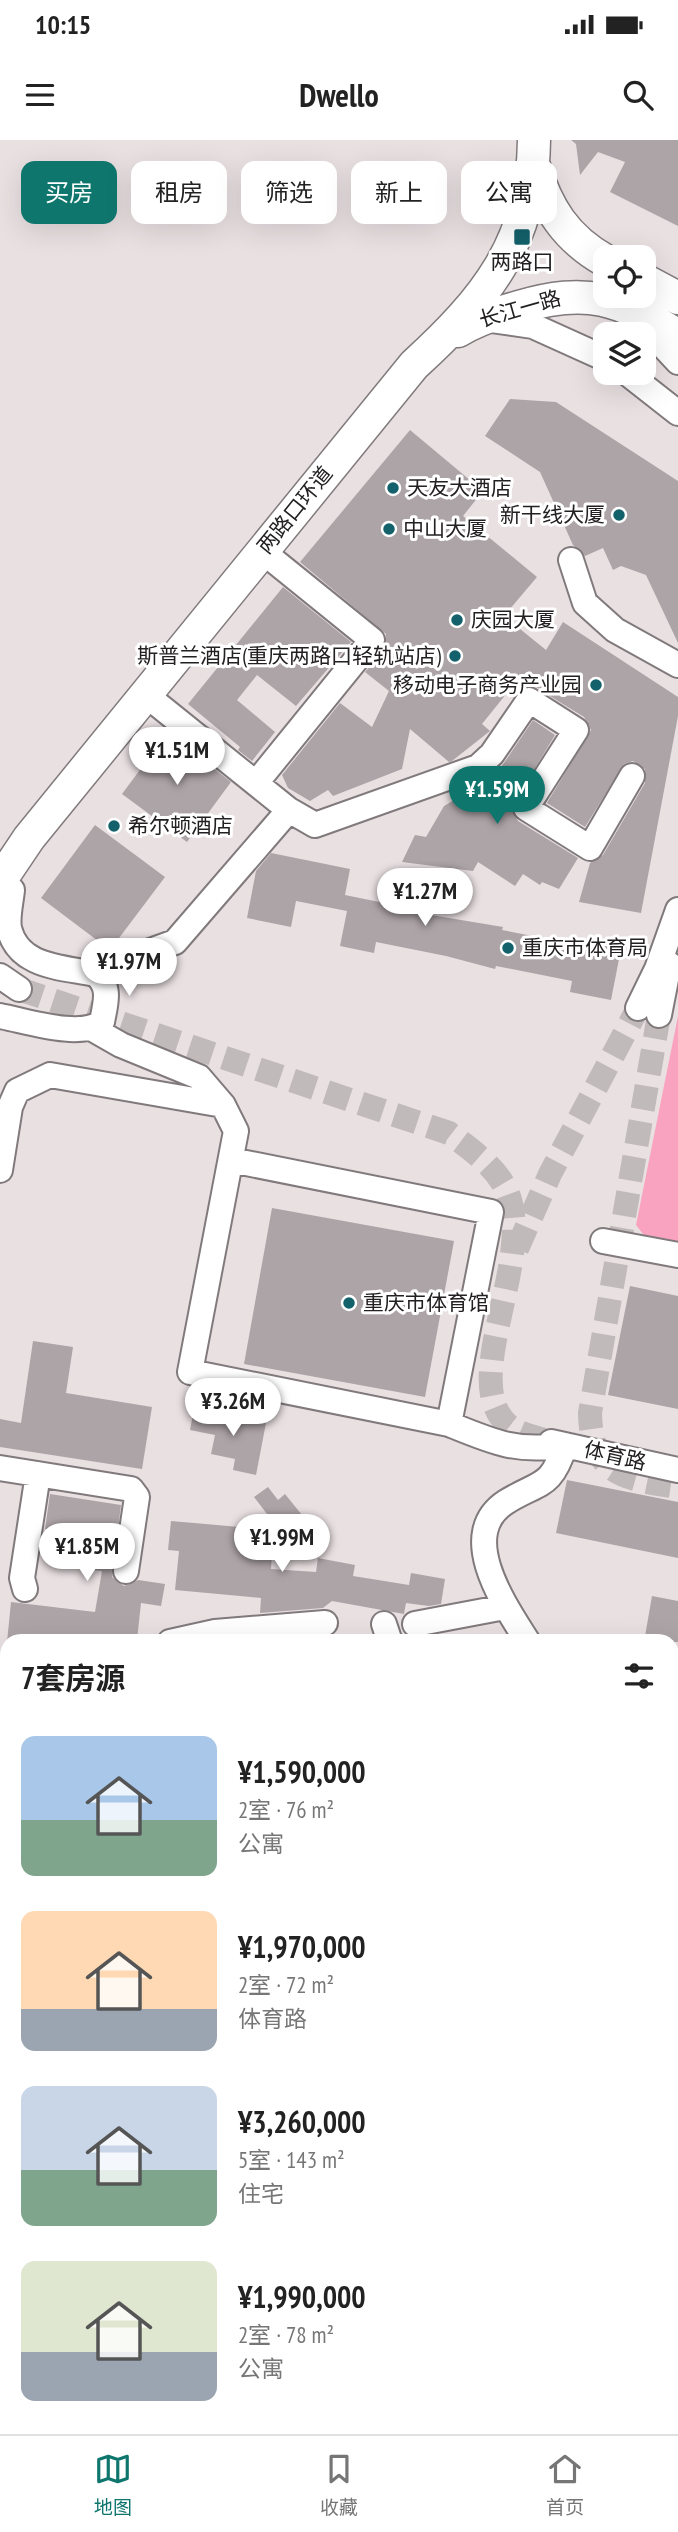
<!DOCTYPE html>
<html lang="zh">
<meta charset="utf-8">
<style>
:root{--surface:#fff;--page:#f6f6f6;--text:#222;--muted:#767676;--line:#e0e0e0;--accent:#0f766e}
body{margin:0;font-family:"PT Sans Narrow","Noto Sans SC",sans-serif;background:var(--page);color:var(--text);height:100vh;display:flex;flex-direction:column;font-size:26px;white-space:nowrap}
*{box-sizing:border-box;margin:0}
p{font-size:23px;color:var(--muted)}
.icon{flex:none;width:38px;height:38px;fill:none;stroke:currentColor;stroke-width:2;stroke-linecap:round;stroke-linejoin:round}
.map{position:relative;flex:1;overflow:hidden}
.side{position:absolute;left:0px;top:1494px;width:679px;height:800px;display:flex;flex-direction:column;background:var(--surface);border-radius:21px 21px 0 0;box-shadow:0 7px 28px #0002}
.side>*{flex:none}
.banner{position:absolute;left:21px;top:21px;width:637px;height:63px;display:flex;gap:14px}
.controls{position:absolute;left:593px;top:105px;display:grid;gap:14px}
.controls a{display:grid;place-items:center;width:63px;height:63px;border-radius:14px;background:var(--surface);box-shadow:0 7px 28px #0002;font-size:35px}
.price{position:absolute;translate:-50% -60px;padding:0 16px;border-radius:24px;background:#fff;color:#222;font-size:23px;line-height:46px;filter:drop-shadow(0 2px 4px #0008)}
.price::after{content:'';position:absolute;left:50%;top:42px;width:21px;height:16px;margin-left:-10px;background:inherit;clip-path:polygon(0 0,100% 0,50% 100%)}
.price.on{background:var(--accent);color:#fff}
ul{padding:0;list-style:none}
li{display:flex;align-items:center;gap:21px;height:175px;padding:0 21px}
li span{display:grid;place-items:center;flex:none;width:196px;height:140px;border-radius:14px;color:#555}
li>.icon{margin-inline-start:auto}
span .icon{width:84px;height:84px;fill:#fffc;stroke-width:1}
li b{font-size:30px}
h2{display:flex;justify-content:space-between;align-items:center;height:84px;padding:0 21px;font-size:30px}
.pill{padding:0 24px;border-radius:14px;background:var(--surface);box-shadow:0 7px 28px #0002;font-size:24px;line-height:63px}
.pill.on{background:var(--accent);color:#fff}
.status{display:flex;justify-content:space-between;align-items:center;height:49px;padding:0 35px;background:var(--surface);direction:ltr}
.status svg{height:19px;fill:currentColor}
header{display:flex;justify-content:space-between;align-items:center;height:91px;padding:0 21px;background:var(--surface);font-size:32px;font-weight:600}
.dock{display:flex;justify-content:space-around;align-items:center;height:98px;border-top:2px solid var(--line);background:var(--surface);font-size:19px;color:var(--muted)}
.dock a{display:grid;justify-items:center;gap:4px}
.dock .on{color:var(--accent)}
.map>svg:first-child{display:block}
</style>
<div class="status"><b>10:15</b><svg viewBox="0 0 49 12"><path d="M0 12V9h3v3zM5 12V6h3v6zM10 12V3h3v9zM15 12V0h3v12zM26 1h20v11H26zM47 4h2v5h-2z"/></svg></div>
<header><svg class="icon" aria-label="menu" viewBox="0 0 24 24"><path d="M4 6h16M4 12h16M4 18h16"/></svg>Dwello<svg class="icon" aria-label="search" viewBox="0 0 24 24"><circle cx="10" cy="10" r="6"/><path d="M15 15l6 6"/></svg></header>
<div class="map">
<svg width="678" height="2294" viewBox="0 0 678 2294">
<rect width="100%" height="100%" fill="#e9e0e2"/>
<path fill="#f9a3c0" d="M678 876V1104L646 1098 636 1085Z"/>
<path fill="#ada4a7" d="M571 0H678V86L610 52 625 22 598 12 580 35 576 4Z
M510 259 556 262 678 341V503L646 435 621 426 613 430 603 408 585 416 573 405 540 332 485 296Z
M410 290 483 351 463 376 537 437 504 476 546 510 563 482 678 557V576L641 773 579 762 590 723 603 715 645 643V629L633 621 624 624 585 687 547 663 591 590 584 577 545 553 552 542 541 550 520 537 482 584 490 591 452 621 449 622 410 589 402 629 333 656 328 650 310 661 288 648 282 635 340 563 372 587 389 551 365 532 384 509 386 494 300 422Z
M283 447 351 502 296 566 257 535 237 560 275 592 252 621 238 610 240 607 188 564Z
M533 580 555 595 511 668 518 681 578 718 559 749 542 742 540 745 523 734 515 746 478 722 473 731 402 722 415 695 426 697 444 666 456 659 466 666 481 642 489 645Z
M168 592 231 642 187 702 122 654Z
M95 685 165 737 110 810 41 758Z
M271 713 350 729 345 755 384 763 383 767 503 787 502 790 579 805 580 801 621 809 611 860 570 852 572 841 496 826 495 829 446 816 376 802 374 813 340 806 347 771 296 761 291 787 247 778 256 731Z
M272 1068 454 1101 425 1257 244 1224Z
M630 1146 678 1156V1269L608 1255Z
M33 1201 73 1207 66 1253 152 1267 142 1329 0 1307V1279L21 1283Z
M194 1269 266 1283 256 1335 233 1330 235 1319 211 1314 215 1295 190 1290Z
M567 1340 678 1362V1418L556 1393Z
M268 1347 278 1360 285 1354 302 1375 280 1391 254 1357Z
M50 1354 121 1365 112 1437 124 1446 138 1440 165 1444 161 1466 141 1463 137 1500 105 1497V1502H7L11 1462 95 1472 102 1431 84 1429 89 1396 45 1389Z
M171 1381 274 1390 271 1429 316 1432 318 1418 355 1425 353 1436 409 1445 411 1433 445 1439 441 1464 429 1466 406 1463 404 1474 332 1461 323 1468 260 1473 261 1458 175 1450 179 1411 168 1410Z
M652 1456 678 1461V1502H644Z"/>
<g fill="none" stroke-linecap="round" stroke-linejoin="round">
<path stroke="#c1babb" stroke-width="24" stroke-dasharray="24 12" stroke-linecap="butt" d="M19 849 449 993C470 1009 494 1025 506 1049 538 1116 458 1239 507 1284 517 1294 538 1298 551 1302
M659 875 590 1273C591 1335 625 1339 678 1347
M517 1109 550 1034 638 868"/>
<g stroke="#817a7c" stroke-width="28">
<path id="minor" d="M484 179 533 186 606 219
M640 181 678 222
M627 233 678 273
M571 420 585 463 615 490 678 525
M146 555 289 670
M256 643 372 500 262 411
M0 836 19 849
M102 839 123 821 175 802 289 670 315 685 478 627 492 614 529 560 576 590 526 668 590 708 632 636
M638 868 657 829 678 770
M659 875 669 824
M0 876C27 881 81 899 102 882 105 865 112 846 95 834 63 827 18 828 9 788 7 777 11 761 12 750
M93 889 121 905 199 937 223 965 236 991 190 1232 449 1284 491 1072 231 1020
M0 1030 10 967 17 951 50 935 223 965
M603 1101 678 1115
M449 1284C493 1302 517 1313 565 1305 551 1349 540 1341 506 1362 455 1395 506 1467 528 1502
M551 1302 678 1330
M0 1328 131 1349 137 1357 126 1431
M25 1449 22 1438 38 1334
M384 1484 390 1502
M415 1484 505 1467
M170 1502 215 1492 325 1483
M0 1557H7
M0 1577 7 1578
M0 1786 7 1787
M0 1881 7 1883
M0 1989 7 1990
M0 2029 7 2008
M0 2130 7 2132"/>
</g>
<g stroke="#817a7c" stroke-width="35">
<path id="major" d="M534 26C547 68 565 98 606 121
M644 140 678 158
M458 191C478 179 497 173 519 167 587 147 619 158 678 196
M0 741 29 698 414 225C485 160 533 102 534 0
M672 2149 678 2151
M161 2294 171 2287
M210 2294 220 2287
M245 2294 255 2287"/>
</g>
<use href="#minor" stroke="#fff" stroke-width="24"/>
<use href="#major" stroke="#fff" stroke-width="32"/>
</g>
<g fill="#13616b" stroke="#fff" stroke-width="2.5">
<rect x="513" y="88" width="18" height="18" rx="3.5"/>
<circle cx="393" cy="348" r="7"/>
<circle cx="619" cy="375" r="7"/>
<circle cx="389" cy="389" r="7"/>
<circle cx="457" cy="480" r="7"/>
<circle cx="455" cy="516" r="7"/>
<circle cx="596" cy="545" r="7"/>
<circle cx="114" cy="686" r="7"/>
<circle cx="508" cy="808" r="7"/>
<circle cx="349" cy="1163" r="7"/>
</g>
<g text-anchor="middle" stroke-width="6" stroke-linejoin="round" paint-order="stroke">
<g font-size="21" fill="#232021" stroke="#fff" text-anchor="start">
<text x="522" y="129" text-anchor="middle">两路口</text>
<text x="407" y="355">天友大酒店</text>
<text x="605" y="382" text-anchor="end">新干线大厦</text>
<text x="403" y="396">中山大厦</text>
<text x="471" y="487">庆园大厦</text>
<text x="441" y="523" text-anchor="end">斯普兰酒店(重庆两路口轻轨站店)</text>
<text x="582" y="552" text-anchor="end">移动电子商务产业园</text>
<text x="128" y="693">希尔顿酒店</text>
<text x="522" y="815">重庆市体育局</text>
<text x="363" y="1170">重庆市体育馆</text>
</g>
<g font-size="21" fill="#232021" stroke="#fff">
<text transform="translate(520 169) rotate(-16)" y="7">长江一路</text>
<text transform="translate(295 370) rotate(-51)" y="7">两路口环道</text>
<text transform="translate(615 1316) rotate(13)" y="7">体育路</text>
</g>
</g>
</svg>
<div class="controls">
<a><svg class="icon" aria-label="locate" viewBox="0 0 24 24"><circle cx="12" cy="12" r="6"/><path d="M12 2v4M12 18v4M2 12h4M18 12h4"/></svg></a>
<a><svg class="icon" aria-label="layers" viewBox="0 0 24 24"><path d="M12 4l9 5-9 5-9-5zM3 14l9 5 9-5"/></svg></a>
</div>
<b class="price" style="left:177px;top:647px">¥1.51M</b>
<b class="price on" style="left:497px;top:686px">¥1.59M</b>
<b class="price" style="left:425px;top:788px">¥1.27M</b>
<b class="price" style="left:129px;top:858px">¥1.97M</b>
<b class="price" style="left:233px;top:1298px">¥3.26M</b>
<b class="price" style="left:282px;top:1434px">¥1.99M</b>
<b class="price" style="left:87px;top:1443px">¥1.85M</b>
<div class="banner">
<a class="pill on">买房</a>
<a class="pill">租房</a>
<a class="pill">筛选</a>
<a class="pill">新上</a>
<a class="pill">公寓</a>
</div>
<section class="side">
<h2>7套房源<svg class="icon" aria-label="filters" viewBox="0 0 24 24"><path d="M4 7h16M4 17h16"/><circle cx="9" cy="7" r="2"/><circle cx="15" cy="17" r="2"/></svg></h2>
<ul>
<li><span style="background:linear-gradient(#a9c7e8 60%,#7fa58c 0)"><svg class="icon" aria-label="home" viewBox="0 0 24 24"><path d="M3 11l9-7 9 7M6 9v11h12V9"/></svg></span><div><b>¥1,590,000</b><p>2室 · 76 m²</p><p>公寓</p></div></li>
<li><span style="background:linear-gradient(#ffd9b3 70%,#9aa5b1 0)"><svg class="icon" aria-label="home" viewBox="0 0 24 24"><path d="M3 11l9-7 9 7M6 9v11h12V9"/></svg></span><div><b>¥1,970,000</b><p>2室 · 72 m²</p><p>体育路</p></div></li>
<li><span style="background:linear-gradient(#c9d6e8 60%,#7fa58c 0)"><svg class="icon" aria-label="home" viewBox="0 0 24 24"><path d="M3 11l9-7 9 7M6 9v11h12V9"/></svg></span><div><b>¥3,260,000</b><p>5室 · 143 m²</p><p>住宅</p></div></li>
<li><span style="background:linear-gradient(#dfe7d0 65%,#9aa5b1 0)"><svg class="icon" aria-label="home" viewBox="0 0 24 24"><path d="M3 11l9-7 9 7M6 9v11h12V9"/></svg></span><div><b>¥1,990,000</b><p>2室 · 78 m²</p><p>公寓</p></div></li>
</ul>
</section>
</div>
<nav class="dock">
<a class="on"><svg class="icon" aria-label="map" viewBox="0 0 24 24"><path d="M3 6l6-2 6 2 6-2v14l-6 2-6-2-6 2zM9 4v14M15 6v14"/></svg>地图</a>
<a><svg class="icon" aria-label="saved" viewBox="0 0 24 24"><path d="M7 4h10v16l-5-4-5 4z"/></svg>收藏</a>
<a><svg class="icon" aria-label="home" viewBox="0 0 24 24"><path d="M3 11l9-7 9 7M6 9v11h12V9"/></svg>首页</a>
</nav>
